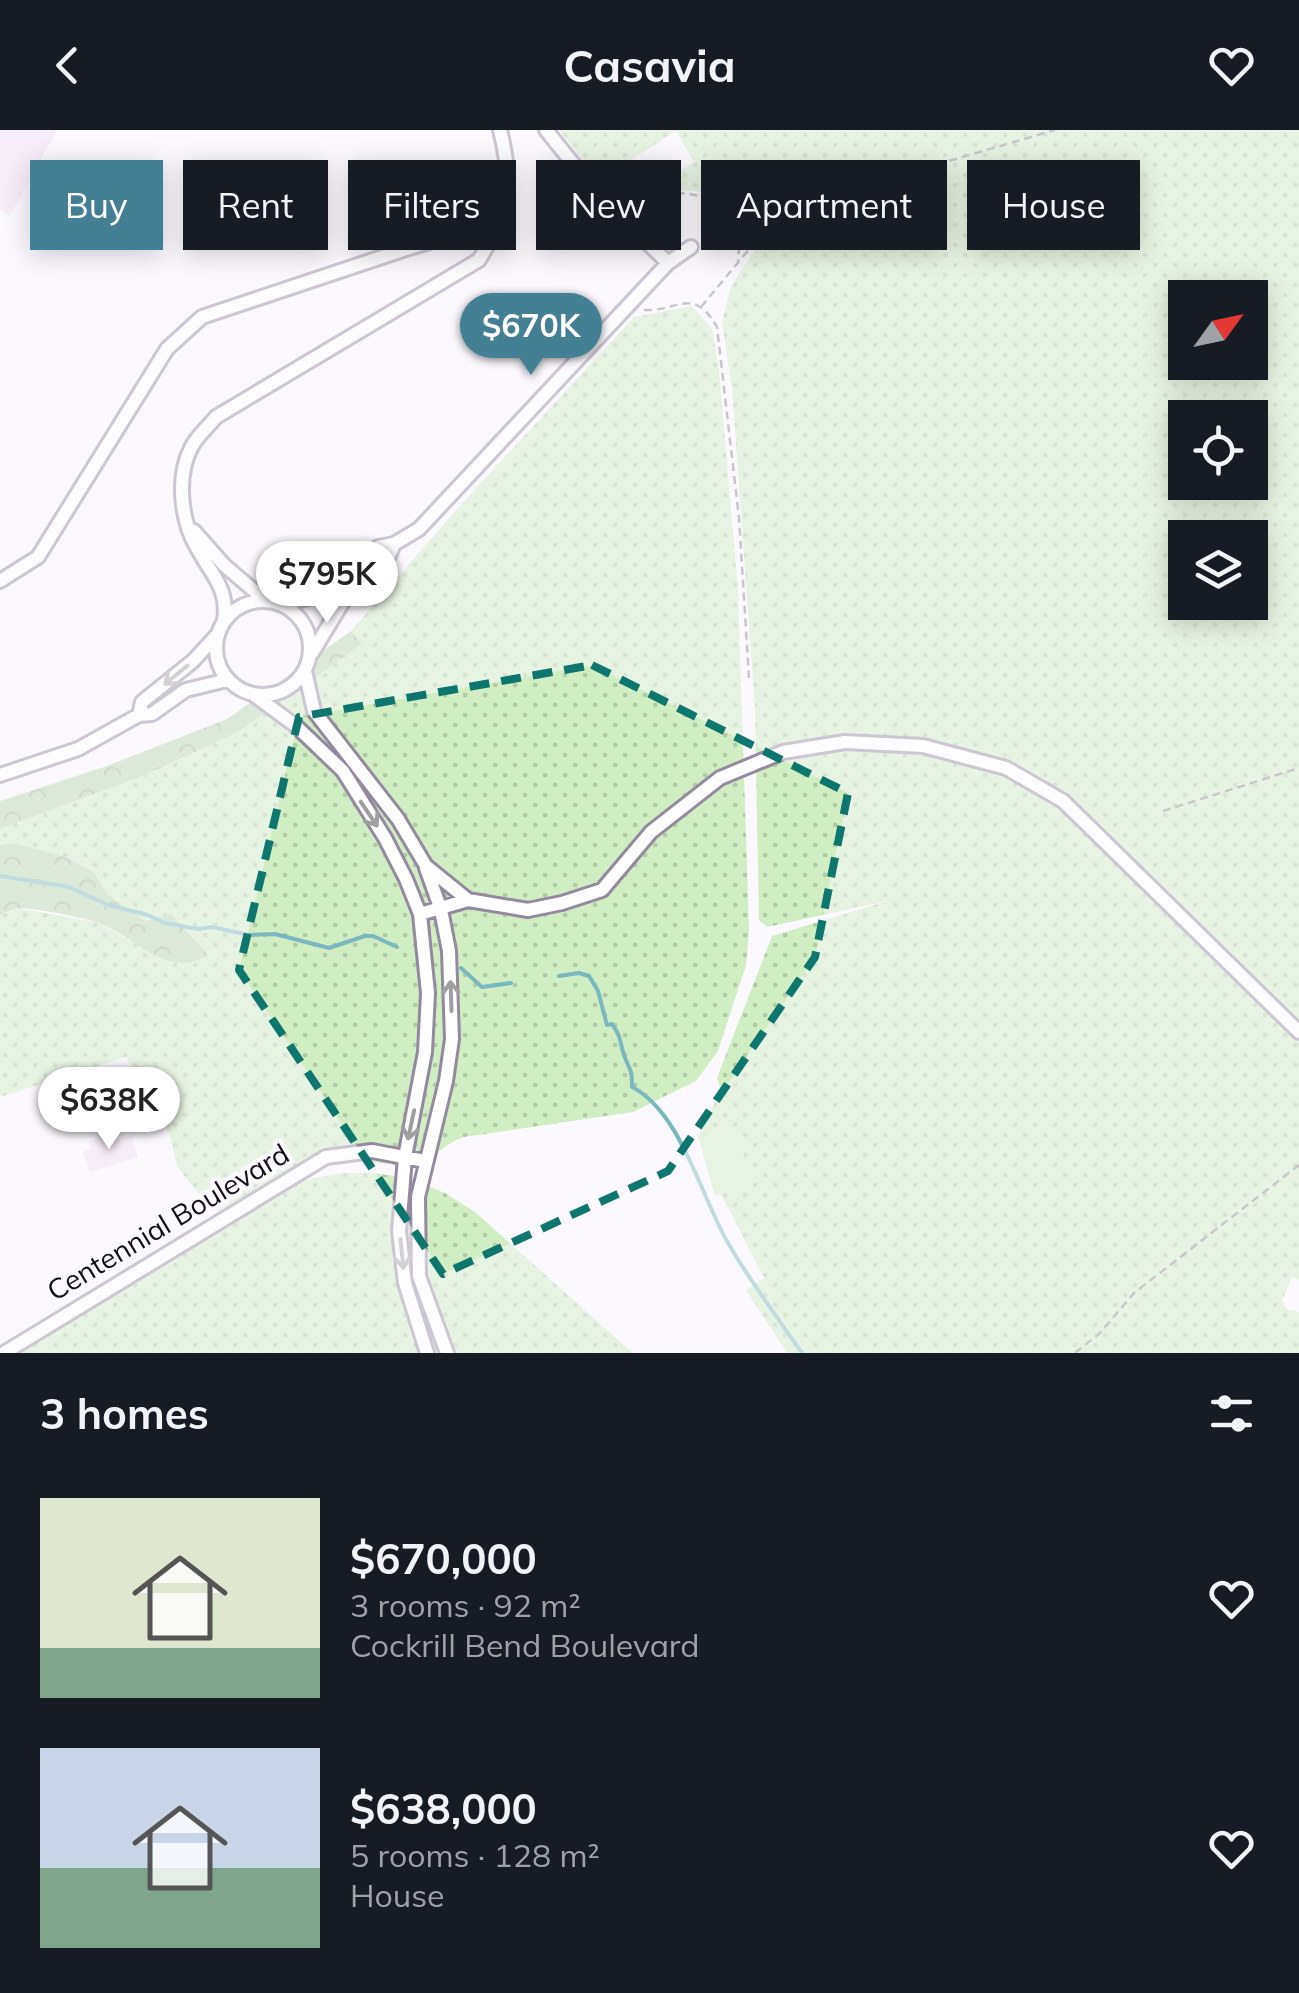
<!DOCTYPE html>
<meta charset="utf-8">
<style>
:root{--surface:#171b24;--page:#20242c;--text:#f1f3f6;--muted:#9ea1a6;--accent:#438096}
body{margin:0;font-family:Mulish,sans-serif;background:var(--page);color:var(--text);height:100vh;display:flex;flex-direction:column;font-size:38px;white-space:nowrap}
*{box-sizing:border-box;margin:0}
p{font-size:32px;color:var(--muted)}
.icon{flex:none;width:55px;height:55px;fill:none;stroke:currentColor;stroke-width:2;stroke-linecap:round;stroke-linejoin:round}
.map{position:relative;height:1223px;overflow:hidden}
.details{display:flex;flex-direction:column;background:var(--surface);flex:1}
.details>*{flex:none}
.guide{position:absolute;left:30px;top:30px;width:1240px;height:90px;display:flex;gap:20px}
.needle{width:65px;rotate:57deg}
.controls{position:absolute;left:1168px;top:150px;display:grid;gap:20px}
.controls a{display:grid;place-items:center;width:100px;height:100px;border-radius:0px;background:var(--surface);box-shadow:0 5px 25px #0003;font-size:50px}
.price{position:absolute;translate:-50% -85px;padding:0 22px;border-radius:35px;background:#fff;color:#222;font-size:32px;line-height:65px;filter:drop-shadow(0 2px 5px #0008)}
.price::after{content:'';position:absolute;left:50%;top:60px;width:30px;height:22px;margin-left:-15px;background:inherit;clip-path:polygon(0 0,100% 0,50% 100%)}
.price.selected{background:var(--accent);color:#fff}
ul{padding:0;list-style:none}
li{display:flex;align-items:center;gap:30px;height:250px;padding:0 40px}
li span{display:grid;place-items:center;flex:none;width:280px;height:200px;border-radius:0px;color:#555}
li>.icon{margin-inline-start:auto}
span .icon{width:120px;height:120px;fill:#fffc;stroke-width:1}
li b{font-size:42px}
h2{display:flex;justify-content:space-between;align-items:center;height:120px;padding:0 40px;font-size:42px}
.chip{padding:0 35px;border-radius:0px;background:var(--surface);box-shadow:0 5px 25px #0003;font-size:35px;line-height:90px}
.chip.selected{background:var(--accent);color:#fff}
header{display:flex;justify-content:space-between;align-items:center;height:130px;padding:0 40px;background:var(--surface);font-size:45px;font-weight:700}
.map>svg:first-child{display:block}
</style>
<header><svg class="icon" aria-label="back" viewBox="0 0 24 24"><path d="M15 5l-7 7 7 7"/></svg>Casavia<svg class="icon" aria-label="heart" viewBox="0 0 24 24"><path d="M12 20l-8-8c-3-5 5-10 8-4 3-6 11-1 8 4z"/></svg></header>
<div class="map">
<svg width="1299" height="1223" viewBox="0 0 1299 1223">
<defs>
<pattern id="grass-dots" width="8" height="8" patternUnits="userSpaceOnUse" patternTransform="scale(2.5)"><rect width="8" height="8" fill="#d1edc3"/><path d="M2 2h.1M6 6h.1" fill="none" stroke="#b2caa7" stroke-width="1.8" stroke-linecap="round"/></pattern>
<pattern id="forest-crowns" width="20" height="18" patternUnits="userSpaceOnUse" patternTransform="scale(2.5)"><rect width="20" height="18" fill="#b9d5ab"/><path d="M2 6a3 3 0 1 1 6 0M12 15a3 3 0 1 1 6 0" fill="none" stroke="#9eb692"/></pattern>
</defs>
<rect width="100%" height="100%" fill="#fbf9fe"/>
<path fill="url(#grass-dots)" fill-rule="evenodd" d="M559 0H1299V1150L1292 1147 1282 1171 1287 1179 1299 1182V1223H787L746 1160 764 1148 721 1064 715 1065 698 1006 721 960 717 948 772 806 887 771 767 797 759 790 755 578 732 259 722 192 731 156 754 121C734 64 717 59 659 60L660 53 694 32 676 1 626 33 624 69 621 73 598 50ZM1185 168H1250V232H1185ZM1185 288H1250V352H1185ZM1185 408H1250V472H1185Z
M692 176 712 199 719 240 738 460 749 801 746 835 718 921 696 951 633 982 464 1007C446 1013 435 1027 417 1033 398 1040 369 1028 348 1030 299 1033 261 1057 219 1081H212L178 1038 169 1004 126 927 0 967V785L17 778 100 793 161 829 208 823 171 784 145 791 106 763 94 742 66 727 14 713 0 715V699L143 646 240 601 362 514 351 501 457 379 634 187Z
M342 1043H375L411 1049 445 1063 475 1082 633 1223H15L284 1058 310 1049Z"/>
<path fill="url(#forest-crowns)" d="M351 501 362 514 240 601 143 646 0 699V671L107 636 227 589Z
M14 713 66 727 94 742 106 763 145 791 171 784 208 824C169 852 137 808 101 794 87 788 28 776 15 779 10 780 5 783 0 785V715Z"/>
<path fill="#d1edc3" d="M735 996 752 1054 715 1065 698 1006Z"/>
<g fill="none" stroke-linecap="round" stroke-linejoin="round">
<path stroke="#79b8be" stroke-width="4" d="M0 746 69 757 108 775 148 785 165 793 198 799 212 797 249 805 275 804 329 818 365 806H373L397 817
M461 838 482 857 511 853
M559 846 579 843 589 846 598 861 607 895 612 894C622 908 619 910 624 925 630 942 632 937 632 957 681 982 701 1067 728 1113 750 1151 777 1187 802 1223"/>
</g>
<path fill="#f2def2" d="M0 0H57L10 86 0 80Z
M105 1005 108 1013 131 1005 138 1027 90 1042 83 1022 91 1019 88 1011Z"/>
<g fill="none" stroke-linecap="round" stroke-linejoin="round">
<g stroke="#94899f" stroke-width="18">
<path id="minor" d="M546 0 595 61 668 133
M194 401 224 435 266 471
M0 451 38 427 167 219 202 187 412 117 503 91
M216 518a47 47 0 1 1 94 0a47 47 0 1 1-94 0Z
M282 474 322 465 378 417 394 414 419 399 668 133 691 117
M224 490C229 459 211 444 197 418 181 391 176 347 191 318 196 307 208 297 216 287L479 130C508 82 514 55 500 0
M312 523 344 470 389 426 394 414
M305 541 314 581 398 689 426 736 468 770 528 780 562 773 602 760 651 702 720 648 783 622 845 612 923 616 1006 638 1063 671 1299 902
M254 565 296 596 343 641 385 708 406 749 420 784 428 863 425 922 405 1027 399 1101 405 1153 427 1223
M139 585 142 572 193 531 216 506
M0 645 78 619 139 585 152 584 186 560 227 550
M426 738 441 780 449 821 452 909 446 951 418 1067 419 1146 447 1223
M420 784 468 770
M4 1223 326 1027 372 1021 425 1031"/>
</g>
<path stroke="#8c8990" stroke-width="2.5" stroke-dasharray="8 5" stroke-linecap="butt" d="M626 74C638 67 651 66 665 64 711 58 744 85 738 133
M738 99 756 102 764 99
M701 177 766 99 785 83 835 64 1055 0
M644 180C677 182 693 155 717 197L739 388 749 548
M1163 681 1299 638
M1075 1223 1100 1203 1134 1163 1299 1035"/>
<use href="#minor" stroke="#fff" stroke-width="12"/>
</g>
<defs><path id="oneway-shaft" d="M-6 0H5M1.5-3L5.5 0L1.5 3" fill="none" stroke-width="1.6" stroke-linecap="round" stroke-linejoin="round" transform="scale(2.5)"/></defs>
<g stroke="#a09fa2">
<use href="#oneway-shaft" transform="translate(176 545) rotate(141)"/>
<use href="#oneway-shaft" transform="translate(369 684) rotate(56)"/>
<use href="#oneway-shaft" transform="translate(451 866) rotate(-92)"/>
<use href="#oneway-shaft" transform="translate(411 995) rotate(102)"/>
<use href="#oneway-shaft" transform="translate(402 1124) rotate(84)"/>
</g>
<path d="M0 0H1299V1223H0ZM592 535 848 663 815 827 668 1041 443 1144 239 840 299 587Z" fill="#fbf9fe" fill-opacity=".55" fill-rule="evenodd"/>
<path fill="none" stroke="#0f766e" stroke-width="8" stroke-dasharray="20 12" stroke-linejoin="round" d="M592 535 848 663 815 827 668 1041 443 1144 239 840 299 587Z"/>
<g text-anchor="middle" stroke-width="9" stroke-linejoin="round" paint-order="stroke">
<g font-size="28" fill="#120e16" stroke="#fbf9fe">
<text transform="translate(168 1092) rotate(-31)" y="10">Centennial Boulevard</text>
</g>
</g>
</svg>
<div class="controls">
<a><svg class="needle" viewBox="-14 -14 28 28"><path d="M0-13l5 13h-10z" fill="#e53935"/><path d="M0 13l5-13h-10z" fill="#9ea1a6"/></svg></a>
<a><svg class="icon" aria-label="locate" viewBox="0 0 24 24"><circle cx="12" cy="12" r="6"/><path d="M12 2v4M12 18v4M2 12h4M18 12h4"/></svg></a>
<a><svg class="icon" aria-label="layers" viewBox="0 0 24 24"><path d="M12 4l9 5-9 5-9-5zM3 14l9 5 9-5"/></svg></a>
</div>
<b class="price selected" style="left:531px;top:248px">$670K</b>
<b class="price" style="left:327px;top:496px">$795K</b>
<b class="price" style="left:109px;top:1022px">$638K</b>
<div class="guide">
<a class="chip selected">Buy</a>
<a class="chip">Rent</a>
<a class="chip">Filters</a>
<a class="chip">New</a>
<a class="chip">Apartment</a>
<a class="chip">House</a>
</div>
</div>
<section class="details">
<h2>3 homes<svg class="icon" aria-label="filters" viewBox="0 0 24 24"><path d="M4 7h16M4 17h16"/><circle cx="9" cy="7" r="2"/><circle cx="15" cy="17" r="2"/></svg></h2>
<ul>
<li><span style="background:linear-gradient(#dfe7d0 75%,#7fa58c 0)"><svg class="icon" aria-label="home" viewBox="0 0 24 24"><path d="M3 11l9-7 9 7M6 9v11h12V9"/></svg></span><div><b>$670,000</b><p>3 rooms · 92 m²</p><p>Cockrill Bend Boulevard</p></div><svg class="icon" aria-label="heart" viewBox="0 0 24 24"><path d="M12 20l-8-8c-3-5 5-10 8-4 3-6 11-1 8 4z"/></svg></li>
<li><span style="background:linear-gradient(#c9d6e8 60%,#7fa58c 0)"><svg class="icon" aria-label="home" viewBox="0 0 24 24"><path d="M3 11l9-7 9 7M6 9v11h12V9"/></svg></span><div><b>$638,000</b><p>5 rooms · 128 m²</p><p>House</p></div><svg class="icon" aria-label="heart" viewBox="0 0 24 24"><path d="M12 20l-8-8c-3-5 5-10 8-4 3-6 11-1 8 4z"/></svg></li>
</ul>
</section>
